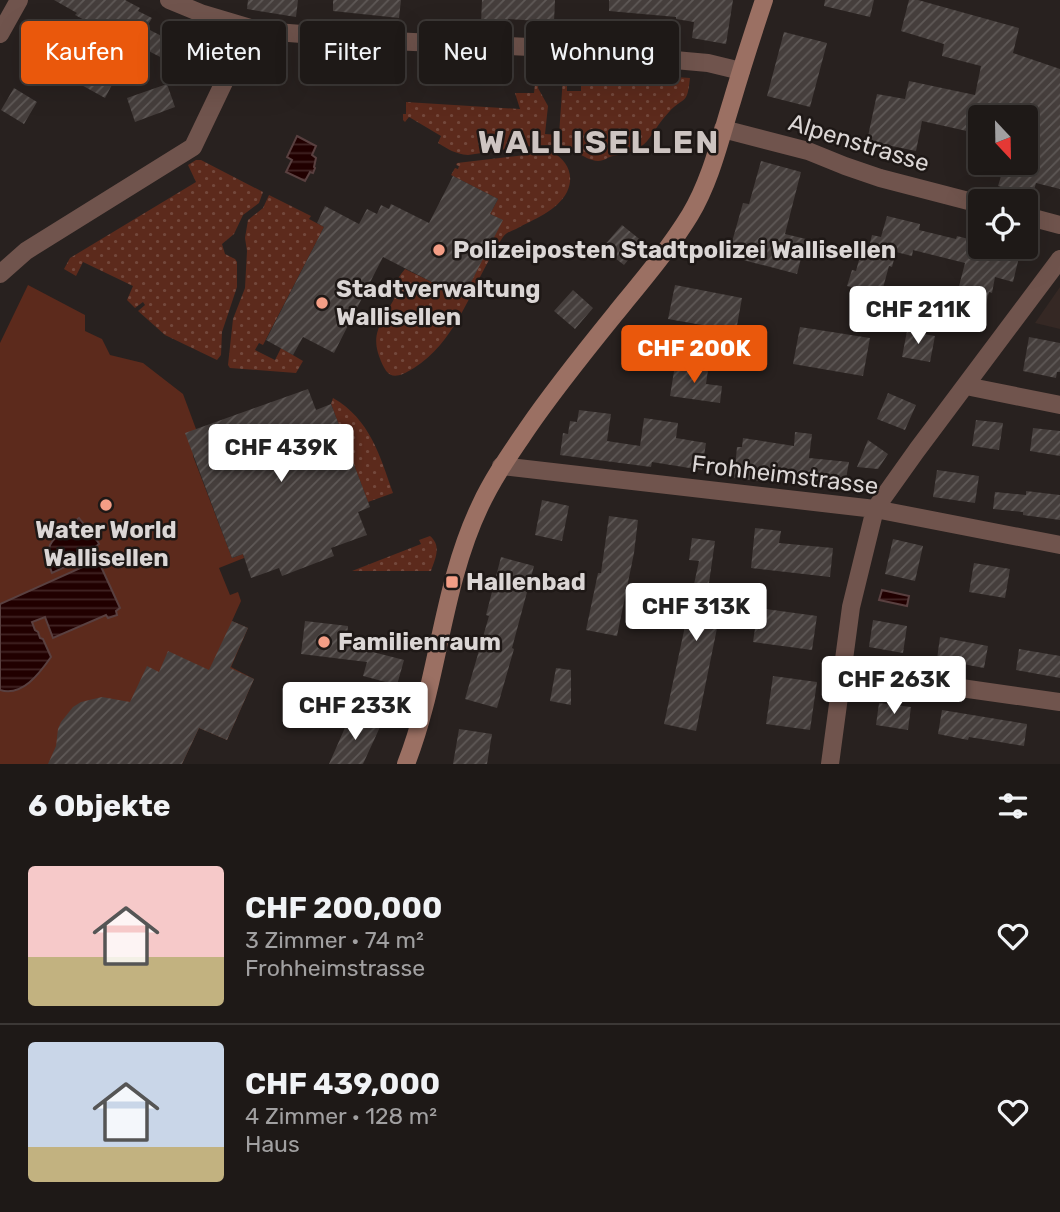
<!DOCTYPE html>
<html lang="de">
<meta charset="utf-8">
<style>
:root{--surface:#1e1917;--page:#262220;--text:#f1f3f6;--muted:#a1a0a1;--line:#3c3836;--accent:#ea580c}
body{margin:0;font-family:Rubik,sans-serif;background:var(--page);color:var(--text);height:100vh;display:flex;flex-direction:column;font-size:26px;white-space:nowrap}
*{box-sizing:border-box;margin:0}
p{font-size:23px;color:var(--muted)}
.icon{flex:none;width:38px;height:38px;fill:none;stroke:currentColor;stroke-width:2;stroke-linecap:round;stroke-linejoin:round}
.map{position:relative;height:764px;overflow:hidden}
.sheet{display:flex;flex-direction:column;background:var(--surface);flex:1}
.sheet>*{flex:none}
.guide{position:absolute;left:21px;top:21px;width:700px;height:63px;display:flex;gap:14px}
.needle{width:46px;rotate:158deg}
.controls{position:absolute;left:968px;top:105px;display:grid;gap:14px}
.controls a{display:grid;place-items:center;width:70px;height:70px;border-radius:7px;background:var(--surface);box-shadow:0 7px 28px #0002,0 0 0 2px var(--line);font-size:35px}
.price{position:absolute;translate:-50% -60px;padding:0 16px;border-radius:7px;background:#fff;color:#222;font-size:23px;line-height:46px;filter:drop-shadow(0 2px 4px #0008)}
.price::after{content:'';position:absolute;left:50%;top:42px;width:21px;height:16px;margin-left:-10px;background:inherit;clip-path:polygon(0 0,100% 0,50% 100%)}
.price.active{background:var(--accent);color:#fff}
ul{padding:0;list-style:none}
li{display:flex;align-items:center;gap:21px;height:175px;padding:0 28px}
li+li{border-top:2px solid var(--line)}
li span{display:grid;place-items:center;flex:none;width:196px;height:140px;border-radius:7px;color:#555}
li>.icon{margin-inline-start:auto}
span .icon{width:84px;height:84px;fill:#fffc;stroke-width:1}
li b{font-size:30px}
h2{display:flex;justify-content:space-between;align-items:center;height:84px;padding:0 28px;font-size:30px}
.tag{padding:0 24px;border-radius:7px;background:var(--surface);box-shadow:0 7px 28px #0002,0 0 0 2px var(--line);font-size:24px;line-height:63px}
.tag.active{background:var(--accent);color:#fff}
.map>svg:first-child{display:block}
</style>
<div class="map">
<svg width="1060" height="764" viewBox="0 0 1060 764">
<defs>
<pattern id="grass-dots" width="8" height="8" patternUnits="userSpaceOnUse" patternTransform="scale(1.75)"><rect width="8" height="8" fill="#5c2a1c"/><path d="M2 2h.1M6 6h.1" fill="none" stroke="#73483c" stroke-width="1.8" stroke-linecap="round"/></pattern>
<pattern id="water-rules" width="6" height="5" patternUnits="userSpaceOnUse" patternTransform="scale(1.75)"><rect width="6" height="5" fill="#210000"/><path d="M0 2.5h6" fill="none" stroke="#412424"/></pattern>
<pattern id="building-hatch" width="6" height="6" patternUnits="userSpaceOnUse" patternTransform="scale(1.75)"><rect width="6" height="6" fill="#453e3c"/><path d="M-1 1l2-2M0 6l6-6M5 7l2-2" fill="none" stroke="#5f5957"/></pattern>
</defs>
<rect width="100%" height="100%" fill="#28211f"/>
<path fill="#352824" d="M1060 287V329L1035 323Z"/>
<path fill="url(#grass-dots)" d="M567 69 595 71 596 72 614 74 617 73 690 78C687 106 685 95 669 112 646 137 652 150 613 156 607 157 605 161 598 161 583 160 573 146 559 145 529 144 498 151 468 155 455 154 448 149 438 143L441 136 409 117 405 122 403 120V114H406V102L520 109 515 93H534L536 75 539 76 538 88 548 106 545 134 559 135 563 77H567V91H581V78L573 77V73L564 72Z
M552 152C567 160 575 175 567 192 557 211 534 219 516 229 511 231 506 233 503 237 473 280 460 339 414 368 393 381 387 378 379 356 376 347 375 339 378 330 381 318 390 308 395 297 398 292 396 287 397 282 398 277 402 273 405 269L463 297 502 220 490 214 498 199 451 175 455 168 458 169 459 166 456 165 457 163Z
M196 160H201L263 192 259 203 243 215 234 234 222 244 225 254 235 259 237 262V287L222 332 221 355 217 360 165 335 138 311 145 305 143 302 135 308 127 300 133 286 83 262 76 276 64 269 70 258 196 182 188 165Z
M269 195 311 216 309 219 324 227 263 345 259 343 255 350 275 360 281 348 303 361 296 373 230 368 228 365 233 319 245 288 247 251 245 238 248 220 263 208Z
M333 398C370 419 380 456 393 493L368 502 331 404Z
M430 536C442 546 435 559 431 571H352L421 544 419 540Z"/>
<path fill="#5c2a1c" d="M28 285 85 315V331L102 339 110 355 143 363 183 394 196 429 193 456 232 558 243 554 244 558 219 568 230 595 238 592 241 601 232 621 248 628 231 667 254 679 227 740 199 728 182 764H0V343Z"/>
<path fill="url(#water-rules)" stroke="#594040" stroke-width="2" d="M297 136 316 146 312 155 316 158 314 167 315 168 313 173 310 172 305 181 286 172 292 160 287 157Z
M79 518 98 542 99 544 76 562 52 573C39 542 58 536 79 518Z
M98 560 120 608 116 611 117 615 108 618 106 615 53 638 45 617 32 622 35 630 38 632 40 638 43 639 51 657C39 674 22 697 0 690V604Z
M882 590 909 596 907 606 879 600Z"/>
<path fill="url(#building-hatch)" d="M54 0H125L140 8 138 11 152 18 146 28 181 46 172 63 123 38 122 40 75 15 77 13Z
M248 0H298L296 17 247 9Z
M333 0H401L399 18 333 11Z
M482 0H555L554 22 508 19V26L481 24Z
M609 0H733L726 44 692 38 694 22 676 19V17L609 11Z
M825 0H874L870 17 824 6Z
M909 0H918L1019 28 1013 53 1060 69V189L1036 183 1033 194 998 186 1005 163H1026V117H980V134L922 121 916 151 867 141 877 94 905 99 909 81 975 95 981 66 942 56 944 44 901 31Z
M784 32 827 43 810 107 767 96Z
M30 34 114 81 105 98 20 51Z
M167 84 175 107 135 122 127 98Z
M14 88 37 102 24 124 1 110Z
M761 161 801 172 785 234 806 239 797 274 728 256 743 203 749 204Z
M453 176 498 199 490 214 503 220 463 298 383 257 334 353 303 337 293 355 266 340 324 227 317 223 325 206 359 224 367 209 377 214 381 205 389 209 391 204 429 223Z
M887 216 920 224 919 230 956 239 957 236 980 242V247H1012L1021 249 1013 282 995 277 992 293 989 292 982 320 948 311 953 293 957 294 965 263 913 250 912 256 896 252 892 267 889 266 881 295 847 286 852 270 856 271 862 249 868 251 872 235 881 237Z
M622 225 643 242 624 265 602 248Z
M675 285 742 298 736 331 668 319Z
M573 290 593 308 575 329 554 311Z
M800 327 870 338 863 376 793 364Z
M907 331 935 336 930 362 902 357Z
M1029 337 1060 343V372H1057L1056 378 1023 371Z
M675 365 708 370 706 384 722 386 720 403 670 396Z
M308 389 316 410 331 404 370 507 358 512 367 535 331 548 334 556 282 576 279 568 251 578 243 554 232 558 185 433Z
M888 393 916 405 905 430 877 419Z
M579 410 611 414 607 441 640 446 644 418 678 423 676 438 706 443 702 470 652 462 651 467 560 455 563 433 568 434 570 421 577 422Z
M976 420 1003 423 999 450 972 446Z
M1033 428 1060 431V456L1030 451Z
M795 432 812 434 809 458 849 462 845 484 758 474V481L734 478 737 447H742L743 438 794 446Z
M868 440 888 454 878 469 857 467Z
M937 470 979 476 975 503 933 497Z
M1026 491 1060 495V520L1023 515V512L993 509 995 492 1026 495Z
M542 500 569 506 562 541 535 535Z
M609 516 638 520 634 553 617 636 586 630 598 573H601Z
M755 528 781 531 779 543 833 548 830 577 751 568Z
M692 538 715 541 708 590 724 594 696 731 664 724 699 561 689 560Z
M893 539 923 546 915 581 885 574Z
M501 557 534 566 512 648 514 649 497 708 465 699 489 616 486 615Z
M974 563 1010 569 1005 598 969 592Z
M758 608 817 616 812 650 753 642Z
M873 620 907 626 903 653 869 647Z
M232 621 248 628 230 668 254 679 227 740 199 728 182 764H48L56 746 58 729 61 722 73 707 81 702 102 697 130 702 147 666 159 672 168 651 209 670Z
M305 621 348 626 346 645 404 660 397 685 363 676 367 662 301 654Z
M940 637 988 646 984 668 937 659Z
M1019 649 1060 656V678L1016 670Z
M556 668 571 670V705L550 701Z
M773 676 817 682 810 730 766 724Z
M879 703 911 707 908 730 876 725Z
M942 710 1027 724 1024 746 969 737 968 740 938 734Z
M351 714 380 727 363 764H329Z
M459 729 492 734 487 764H453Z"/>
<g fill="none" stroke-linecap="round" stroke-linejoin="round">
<path stroke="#70544d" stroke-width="18" d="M169 0 203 14 250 28 276 32 391 41 530 47 708 63 741 71
M0 34 19 0
M723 129 808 151 845 166 880 178 980 204
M1026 216 1060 225
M0 274 26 251 193 147 250 28
M966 386 1060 405
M501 466 875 509 1060 545
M842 668 954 687 1060 702
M830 764 851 607 875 509 917 450 1060 259"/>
<path stroke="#9b7063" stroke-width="18" d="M406 764C439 680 441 588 480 506 493 478 510 454 527 429 557 385 590 345 624 303 647 275 671 246 690 215 711 180 720 139 732 101 742 67 753 33 764 0"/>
</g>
<g fill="#f49e86" stroke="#1e1816" stroke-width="2.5">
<circle cx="439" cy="250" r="7"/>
<circle cx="322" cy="303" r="7"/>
<circle cx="106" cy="505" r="7"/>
<rect x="445" y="575" width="14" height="14" rx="3.5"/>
<circle cx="324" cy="642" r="7"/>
</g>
<g text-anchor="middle" stroke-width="5" stroke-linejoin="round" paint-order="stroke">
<g font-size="24" fill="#dbd6d5" stroke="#1e1816">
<text transform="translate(859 143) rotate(17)" y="8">Alpenstrasse</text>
<text transform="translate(785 475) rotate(7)" y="8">Frohheimstrasse</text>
</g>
<g font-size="24" font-weight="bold" fill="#dbd6d5" stroke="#1e1816" text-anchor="start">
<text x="453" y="258">Polizeiposten Stadtpolizei Wallisellen</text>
<text x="336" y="297">Stadtverwaltung<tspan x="336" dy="28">Wallisellen</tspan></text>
<text x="106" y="538" text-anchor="middle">Water World<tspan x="106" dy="28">Wallisellen</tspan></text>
<text x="466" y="590">Hallenbad</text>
<text x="338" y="650">Familienraum</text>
</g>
<g font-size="32" font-weight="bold" letter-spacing="2" fill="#cdc4c1" stroke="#1e1816">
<text x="599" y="153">WALLISELLEN</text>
</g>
</g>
</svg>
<div class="controls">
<a><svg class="needle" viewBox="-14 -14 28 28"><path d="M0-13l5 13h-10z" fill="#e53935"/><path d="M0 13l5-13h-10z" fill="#a1a0a1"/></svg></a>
<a><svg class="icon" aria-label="locate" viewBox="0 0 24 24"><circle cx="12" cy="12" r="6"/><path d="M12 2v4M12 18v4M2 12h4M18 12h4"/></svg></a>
</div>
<b class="price" style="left:918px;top:346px">CHF 211K</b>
<b class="price active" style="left:694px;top:385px">CHF 200K</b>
<b class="price" style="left:281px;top:484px">CHF 439K</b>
<b class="price" style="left:696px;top:643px">CHF 313K</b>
<b class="price" style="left:894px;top:716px">CHF 263K</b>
<b class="price" style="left:355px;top:742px">CHF 233K</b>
<div class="guide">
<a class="tag active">Kaufen</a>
<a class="tag">Mieten</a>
<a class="tag">Filter</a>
<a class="tag">Neu</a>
<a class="tag">Wohnung</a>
</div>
</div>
<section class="sheet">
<h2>6 Objekte<svg class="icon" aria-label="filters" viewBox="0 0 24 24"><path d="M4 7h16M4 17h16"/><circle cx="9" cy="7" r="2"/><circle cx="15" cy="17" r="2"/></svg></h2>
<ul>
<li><span style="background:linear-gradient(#f6c9c9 65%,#c2b280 0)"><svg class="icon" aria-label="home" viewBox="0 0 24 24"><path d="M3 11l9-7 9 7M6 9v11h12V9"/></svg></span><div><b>CHF 200,000</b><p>3 Zimmer · 74 m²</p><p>Frohheimstrasse</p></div><svg class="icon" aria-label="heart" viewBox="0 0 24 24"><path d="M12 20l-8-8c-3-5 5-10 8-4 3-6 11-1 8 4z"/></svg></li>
<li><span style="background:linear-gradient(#c9d6e8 75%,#c2b280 0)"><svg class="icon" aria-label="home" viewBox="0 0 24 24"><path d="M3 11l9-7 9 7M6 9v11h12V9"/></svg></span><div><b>CHF 439,000</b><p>4 Zimmer · 128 m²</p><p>Haus</p></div><svg class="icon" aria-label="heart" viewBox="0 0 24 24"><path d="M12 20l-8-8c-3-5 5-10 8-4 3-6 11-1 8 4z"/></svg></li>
</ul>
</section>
